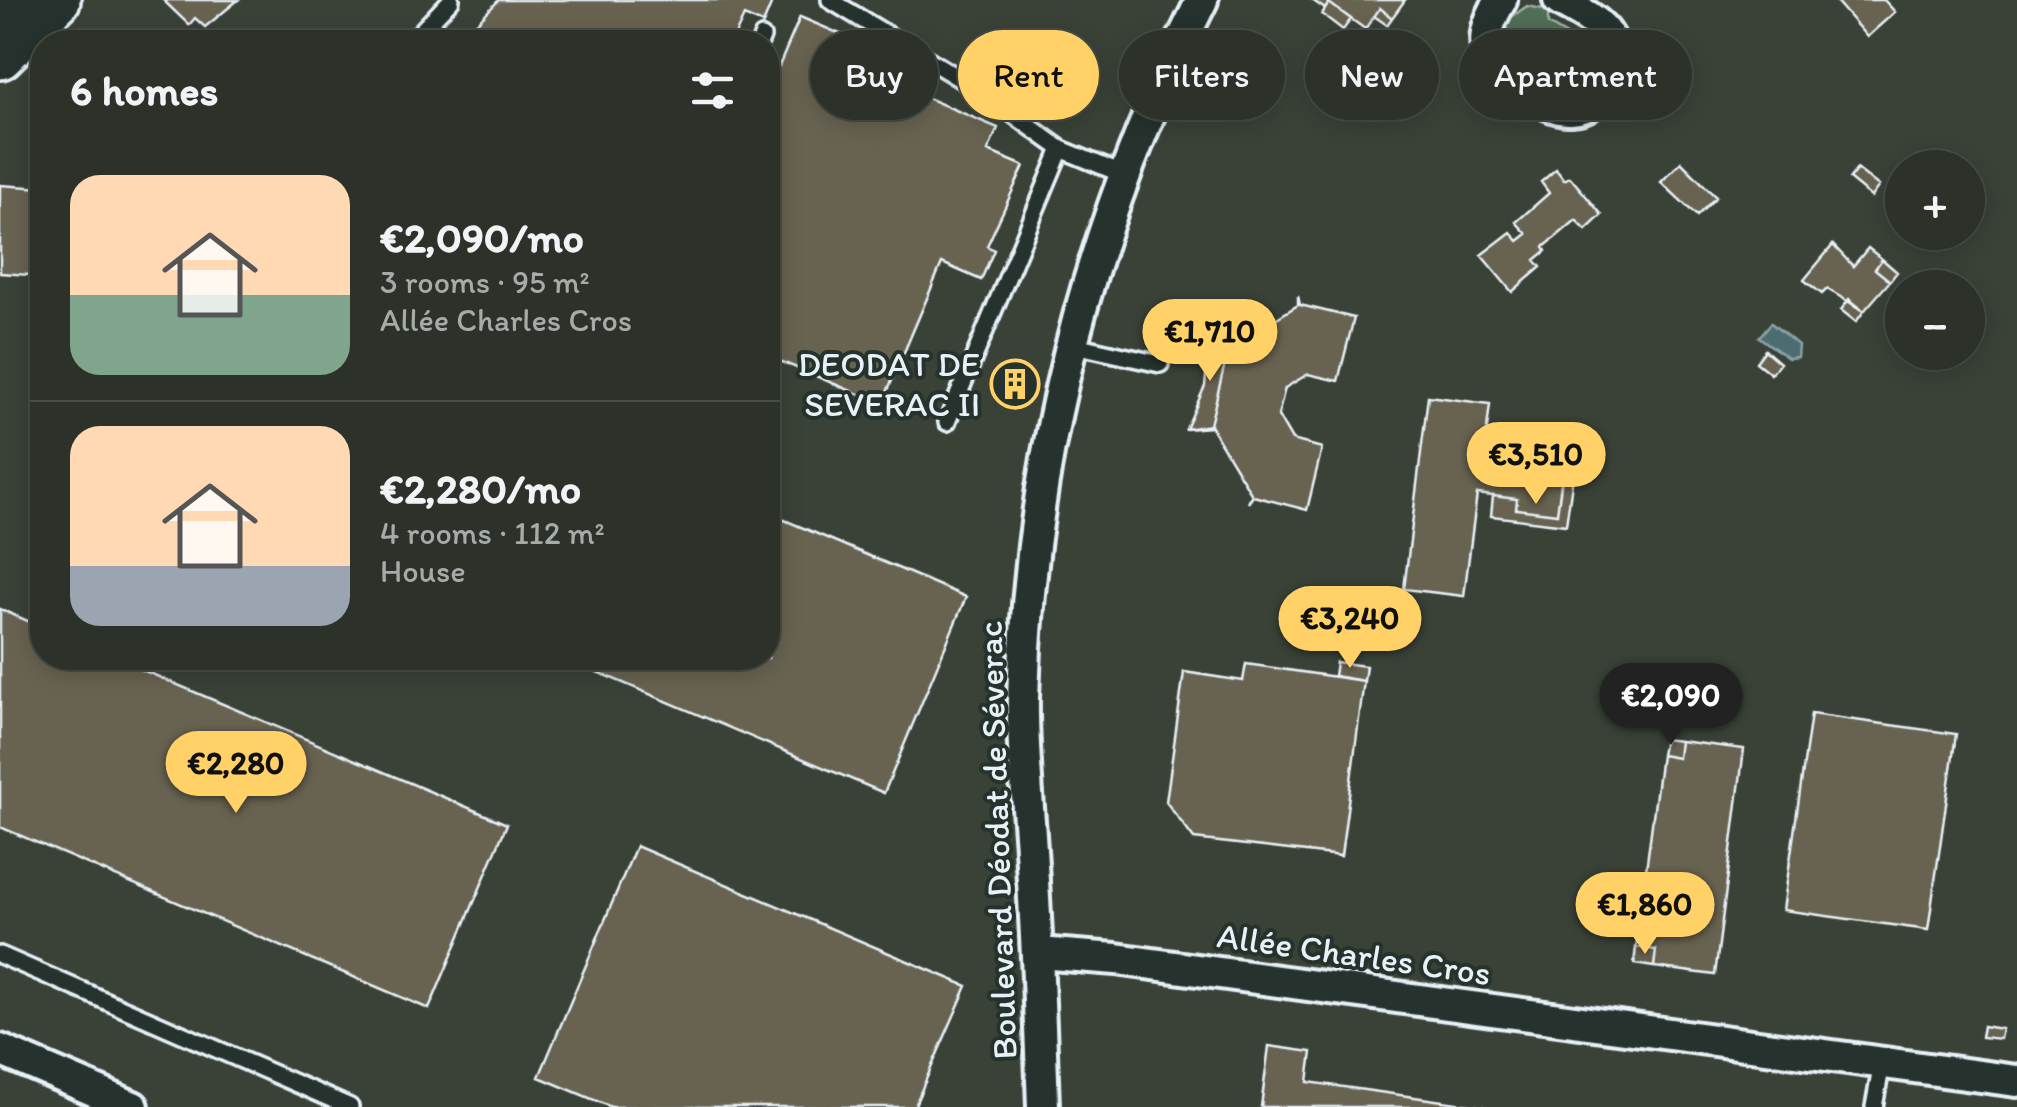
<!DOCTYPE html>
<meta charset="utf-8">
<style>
:root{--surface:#2c322a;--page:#343a32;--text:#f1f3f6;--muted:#a6aaa8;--line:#484d47;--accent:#ffd166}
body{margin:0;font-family:Itim,sans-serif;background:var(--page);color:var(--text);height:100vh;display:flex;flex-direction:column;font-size:38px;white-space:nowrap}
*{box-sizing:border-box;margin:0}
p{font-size:32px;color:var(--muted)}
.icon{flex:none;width:55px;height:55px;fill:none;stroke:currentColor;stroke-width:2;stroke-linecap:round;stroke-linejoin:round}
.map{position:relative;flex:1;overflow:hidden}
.sheet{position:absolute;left:30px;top:30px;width:750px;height:640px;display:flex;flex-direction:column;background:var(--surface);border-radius:40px;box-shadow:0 5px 25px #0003,0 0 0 2px var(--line)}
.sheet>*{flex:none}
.hud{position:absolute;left:810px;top:30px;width:950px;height:90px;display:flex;gap:20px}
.fabs{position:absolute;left:1885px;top:150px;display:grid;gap:20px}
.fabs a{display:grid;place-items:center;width:100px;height:100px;border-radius:50%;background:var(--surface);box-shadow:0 5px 25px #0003,0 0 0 2px var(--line);font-size:50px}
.price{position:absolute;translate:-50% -85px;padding:0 22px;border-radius:35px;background:var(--accent);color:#111;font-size:32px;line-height:65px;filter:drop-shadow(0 2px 5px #0008)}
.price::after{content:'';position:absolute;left:50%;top:60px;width:30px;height:22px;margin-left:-15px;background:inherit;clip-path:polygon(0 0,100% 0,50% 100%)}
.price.active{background:#222;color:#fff}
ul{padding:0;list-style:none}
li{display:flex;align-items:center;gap:30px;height:250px;padding:0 40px}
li+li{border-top:2px solid var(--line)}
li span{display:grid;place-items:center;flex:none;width:280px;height:200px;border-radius:30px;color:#555}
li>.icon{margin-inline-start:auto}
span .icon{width:120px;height:120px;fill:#fffc;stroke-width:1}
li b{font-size:42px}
h2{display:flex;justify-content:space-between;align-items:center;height:120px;padding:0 40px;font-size:42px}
.pill{padding:0 35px;border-radius:45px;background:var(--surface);box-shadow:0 5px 25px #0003,0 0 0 2px var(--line);font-size:35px;line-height:90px}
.pill.active{background:var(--accent);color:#111}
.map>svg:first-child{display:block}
</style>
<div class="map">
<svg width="2017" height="1107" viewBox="0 0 2017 1107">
<rect width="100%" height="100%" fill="#3a4238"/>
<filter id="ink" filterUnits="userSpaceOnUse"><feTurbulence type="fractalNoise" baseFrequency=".01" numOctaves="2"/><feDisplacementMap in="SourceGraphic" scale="20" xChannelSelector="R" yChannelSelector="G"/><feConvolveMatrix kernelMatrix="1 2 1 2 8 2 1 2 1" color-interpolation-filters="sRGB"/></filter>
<g filter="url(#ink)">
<path fill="#516e56" stroke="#9cb0a7" stroke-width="2.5" d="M1527 6 1548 10V24L1574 39 1585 31C1602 43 1603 62 1599 79L1576 96 1551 92 1552 78 1527 59 1516 66C1500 55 1500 40 1503 23Z"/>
<path fill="#4b6d72" stroke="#8aa2a8" stroke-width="2.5" d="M1771 323 1798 345 1797 357 1788 358 1759 337Z"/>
<path fill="#686451" stroke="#e8f1f8" stroke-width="2.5" d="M163 0H238L205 27 195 18 189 25Z
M499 0H773L763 24 744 16 732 42H458Z
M1312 0H1405L1392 18 1380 8 1365 29 1329 3 1325 9Z
M1835 0H1884L1895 12 1867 37Z
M1329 3 1351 19 1343 30 1322 14Z
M1380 8 1392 18 1387 25 1374 16Z
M800 17 871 47 861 70 998 128 988 151 1024 166 987 246 994 250 981 280 942 263 882 404 768 356V92Z
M1681 162 1716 197 1697 216 1661 182Z
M1556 169 1564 180 1570 177 1602 215 1586 230 1576 220 1544 247 1546 251 1535 260 1541 267 1512 292 1481 255 1511 232 1518 241 1527 234 1516 222 1549 193 1541 182Z
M1857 169 1879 186 1871 197 1849 179Z
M0 185 42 188V264L31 263 30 275 0 273Z
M1833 245 1853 266 1868 248 1882 259 1875 269 1890 281 1864 311 1827 289 1822 294 1804 280Z
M1882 259 1897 272 1890 281 1875 269Z
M31 263 40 264 39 275H30Z
M1298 296 1300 305 1354 318 1338 381 1308 374 1285 388 1278 416 1292 440 1322 448 1307 510 1253 496 1248 503 1252 495 1211 427 1186 429 1210 425 1229 347 1210 333 1231 346 1298 305Z
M1849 299 1864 311 1856 322 1841 310Z
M1210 333 1229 347 1210 425 1186 429 1205 386Z
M1765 350 1780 363 1771 374 1756 362Z
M1011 373 1022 375 1018 394 1008 392Z
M1428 396 1490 404 1484 453 1564 463 1557 514 1516 509 1517 499 1477 494 1464 596 1404 589Z
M1562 475 1573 476 1566 525 1491 516 1493 496 1517 499 1516 509 1557 514Z
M768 513 966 597 884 793 564 658H768Z
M0 609 42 627V658H114L507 824 429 1009 0 827Z
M1336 662 1366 666 1364 681 1334 676Z
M1246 664 1364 681 1341 856 1194 839 1166 802 1184 672 1243 681Z
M1811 714 1956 734 1928 930 1783 910Z
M1664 739 1680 741 1678 758 1661 755Z
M1680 741 1744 749 1715 975 1654 967 1656 950 1636 947 1661 755 1678 758Z
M636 846 967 986 914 1107H611L539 1077Z
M1636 947 1656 950 1654 967 1634 964Z
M1983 1026 2002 1029 2000 1039 1981 1037Z
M1269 1046 1312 1052 1308 1082 1485 1107H1261Z"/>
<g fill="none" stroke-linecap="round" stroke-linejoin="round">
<g stroke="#e8f1f8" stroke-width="22">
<path id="lane" d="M830 0 985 94 1061 149 1124 175
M411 42 451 0
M760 42 762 37
M1070 344 1160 364
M947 422 1061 149
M0 955 350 1107
M1874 1107 1882 1063"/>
</g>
<g stroke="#e8f1f8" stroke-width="38">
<path id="street" d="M1501 0C1472 47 1488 65 1529 92 1542 101 1555 110 1571 109 1607 107 1628 66 1608 36 1597 19 1576 10 1559 0
M1038 953 1116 959 2017 1081
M0 1050 133 1107
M1043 1107C1040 1021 1037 935 1031 850 1028 800 1022 748 1023 698 1029 452 1091 219 1202 0"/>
</g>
<g stroke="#e8f1f8" stroke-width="52">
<path id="secondary" d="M0 12 12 0
M0 56 57 0"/>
</g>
<use href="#lane" stroke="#26332d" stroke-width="15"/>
<use href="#street" stroke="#26332d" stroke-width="30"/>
<use href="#secondary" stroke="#26332d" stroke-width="45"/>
</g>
</g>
<defs>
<g id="building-ring" transform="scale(2.5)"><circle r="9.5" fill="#26332d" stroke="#ffd166" stroke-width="1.5"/><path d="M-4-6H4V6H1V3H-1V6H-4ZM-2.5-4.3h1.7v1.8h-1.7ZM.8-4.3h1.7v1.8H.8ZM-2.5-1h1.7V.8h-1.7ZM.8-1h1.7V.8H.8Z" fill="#ffd166"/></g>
</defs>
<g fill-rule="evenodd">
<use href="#building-ring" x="1015" y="384"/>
</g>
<g text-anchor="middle" stroke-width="8" stroke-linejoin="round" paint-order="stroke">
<g font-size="35" fill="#e8f1f8" stroke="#26332d" text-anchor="end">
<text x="980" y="376">DEODAT DE<tspan x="980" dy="40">SEVERAC II</tspan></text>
</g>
<g font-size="35" fill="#e8f1f8" stroke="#26332d">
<text transform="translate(997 840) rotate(-92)" y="12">Boulevard Déodat de Séverac</text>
<text transform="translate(1354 954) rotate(8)" y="12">Allée Charles Cros</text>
</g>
</g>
</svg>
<div class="fabs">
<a>+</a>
<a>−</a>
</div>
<b class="price" style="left:1210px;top:384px">€1,710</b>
<b class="price" style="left:1536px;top:507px">€3,510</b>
<b class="price" style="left:1350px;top:671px">€3,240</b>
<b class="price active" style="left:1671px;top:748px">€2,090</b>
<b class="price" style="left:236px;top:816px">€2,280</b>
<b class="price" style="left:1645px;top:957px">€1,860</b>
<div class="hud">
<a class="pill">Buy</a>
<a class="pill active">Rent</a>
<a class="pill">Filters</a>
<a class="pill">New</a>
<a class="pill">Apartment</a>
</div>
<section class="sheet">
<h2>6 homes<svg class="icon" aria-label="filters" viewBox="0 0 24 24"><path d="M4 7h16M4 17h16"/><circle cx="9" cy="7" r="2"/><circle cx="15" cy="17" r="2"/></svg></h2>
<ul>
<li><span style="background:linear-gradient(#ffd9b3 60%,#7fa58c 0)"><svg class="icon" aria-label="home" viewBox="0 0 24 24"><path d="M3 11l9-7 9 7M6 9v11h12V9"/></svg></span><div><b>€2,090/mo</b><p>3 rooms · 95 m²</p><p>Allée Charles Cros</p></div></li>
<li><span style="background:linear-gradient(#ffd9b3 70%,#9aa5b1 0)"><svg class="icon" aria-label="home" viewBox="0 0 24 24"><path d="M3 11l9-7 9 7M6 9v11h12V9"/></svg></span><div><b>€2,280/mo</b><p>4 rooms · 112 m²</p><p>House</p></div></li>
</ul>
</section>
</div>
